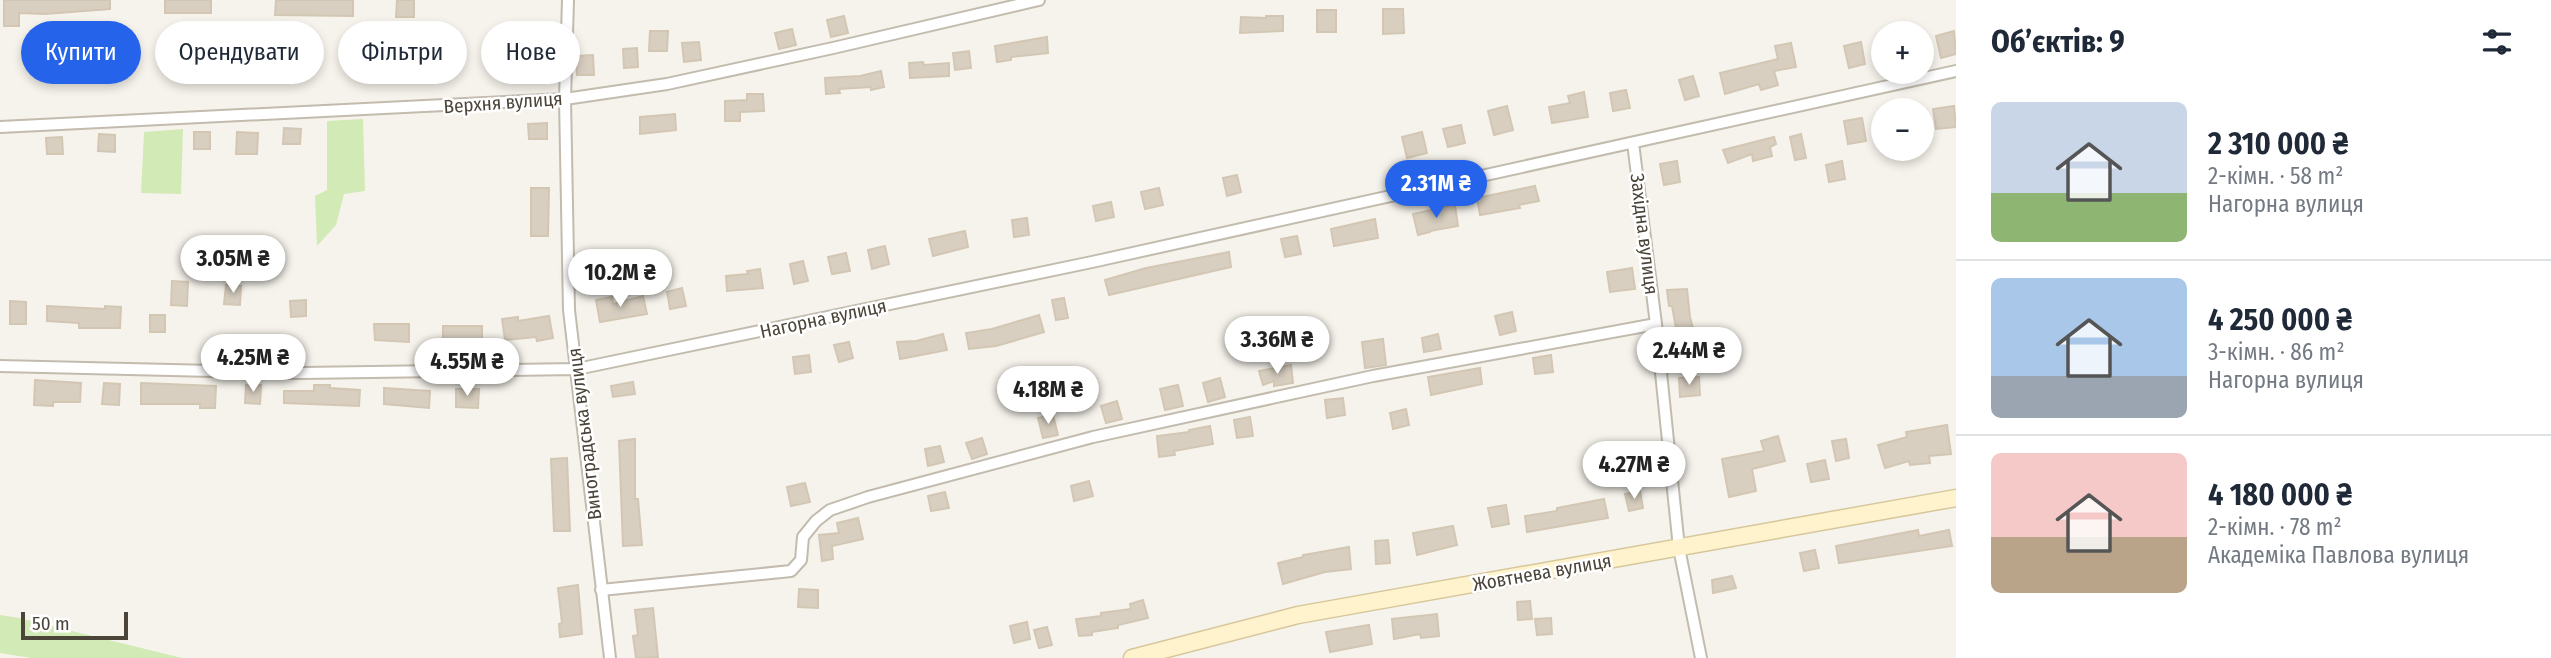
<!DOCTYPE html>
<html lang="uk">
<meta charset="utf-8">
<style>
:root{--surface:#fff;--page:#f6f6f7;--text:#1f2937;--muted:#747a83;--line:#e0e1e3;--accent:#2563eb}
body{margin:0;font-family:"Fira Sans Condensed",sans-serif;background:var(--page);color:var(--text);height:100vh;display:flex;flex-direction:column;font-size:26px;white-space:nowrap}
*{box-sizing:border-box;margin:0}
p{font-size:23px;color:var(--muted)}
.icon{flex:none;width:38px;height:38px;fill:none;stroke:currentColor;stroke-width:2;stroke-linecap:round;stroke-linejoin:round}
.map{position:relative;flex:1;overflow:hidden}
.details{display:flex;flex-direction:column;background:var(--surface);width:595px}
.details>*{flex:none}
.hud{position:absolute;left:21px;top:21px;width:665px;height:63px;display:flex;gap:14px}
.tools{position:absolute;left:1871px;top:21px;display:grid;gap:14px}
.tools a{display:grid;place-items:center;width:63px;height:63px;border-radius:50%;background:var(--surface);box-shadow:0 4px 10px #0003;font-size:35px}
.scale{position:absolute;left:21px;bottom:18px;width:107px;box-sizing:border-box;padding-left:7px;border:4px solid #4b4439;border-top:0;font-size:19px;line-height:24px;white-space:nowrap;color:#4b4439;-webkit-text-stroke:5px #fff;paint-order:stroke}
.price{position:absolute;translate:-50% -60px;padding:0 16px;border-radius:24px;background:#fff;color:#222;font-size:23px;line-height:46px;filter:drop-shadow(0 2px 4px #0008)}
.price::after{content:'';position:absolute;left:50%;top:42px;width:21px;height:16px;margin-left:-10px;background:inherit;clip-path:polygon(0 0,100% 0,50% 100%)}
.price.current{background:var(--accent);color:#fff}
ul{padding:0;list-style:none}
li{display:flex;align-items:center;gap:21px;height:175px;padding:0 35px}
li+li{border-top:2px solid var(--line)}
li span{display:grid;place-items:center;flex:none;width:196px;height:140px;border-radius:10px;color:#555}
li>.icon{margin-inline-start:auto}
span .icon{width:84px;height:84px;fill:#fffc;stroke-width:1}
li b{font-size:30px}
h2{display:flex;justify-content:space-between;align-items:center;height:84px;padding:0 35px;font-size:30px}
.tag{padding:0 24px;border-radius:32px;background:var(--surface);box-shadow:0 4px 10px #0003;font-size:24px;line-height:63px}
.tag.current{background:var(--accent);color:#fff}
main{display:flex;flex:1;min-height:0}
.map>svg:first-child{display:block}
</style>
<main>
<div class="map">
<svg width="1956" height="658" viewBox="0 0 1956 658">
<rect width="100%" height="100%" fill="#f6f3ec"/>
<path fill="#d2eab5" d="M363 119 365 191 344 194 336 225 317 246 315 196 327 190V121Z
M183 129 181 194 141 193 144 132Z
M0 615 19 618 182 658H31L0 653Z"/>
<path fill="#d8cfc1" stroke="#d3c7b4" stroke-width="2" d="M4 0H110V9L45 14 19 13V26H4Z
M165 0H211V13H165Z
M276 0H353V16L275 15Z
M397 0H414V17H396Z
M1383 9H1403L1404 33 1383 34Z
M1317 10H1336V32H1317Z
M844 16 848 33 831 37 827 20Z
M1266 16H1283V31L1240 33 1241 17 1266 18Z
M792 29 796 45 779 49 775 33Z
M650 31H668L667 51H649Z
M1954 31 1956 54 1941 58 1936 36Z
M1047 37 1048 53 1011 57V60L997 62 995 46Z
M699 42 701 60 684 62 682 43Z
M1861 42 1865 64 1849 68 1844 46Z
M1791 43 1796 67 1774 71 1778 85 1761 90 1759 84 1725 94 1720 73 1778 59 1775 46Z
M637 48 638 67 624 68 623 49Z
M969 51 971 68 955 70 953 53Z
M593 55 594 75H577L576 56Z
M923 62 924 65 949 63V76L910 78 909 63Z
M881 71 884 87 871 90V87L839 89 840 93 826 94 825 78 860 76Z
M1693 76 1699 96 1685 100 1679 80Z
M1626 90 1630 108 1613 111 1610 93Z
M1584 92 1588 117 1552 123 1549 107 1570 103 1568 96Z
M747 94H763L764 111 740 112V121H725V101L747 100Z
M1507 106 1513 130 1494 135 1488 111Z
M1954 106 1956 127 1936 129 1933 109Z
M675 114 676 130 640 134V117Z
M1862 118 1866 141 1848 144 1844 121Z
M547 123V139H529L528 124Z
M1461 125 1465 143 1448 147 1443 129Z
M284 128 301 129 300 144H283Z
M194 132H210V149H194Z
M237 132 258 133 257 154H236Z
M1422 132 1427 153 1407 158 1402 137Z
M99 134 115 135V152L98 151Z
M1801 134 1806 158 1795 160 1790 137Z
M62 137 63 154H47L46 138Z
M1774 137 1776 144 1770 147 1772 156 1753 161 1752 154 1728 163 1723 150Z
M1677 161 1680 182 1664 185 1660 164Z
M1842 161 1845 179 1829 182 1826 165Z
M1237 175 1241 192 1227 196 1223 178Z
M1535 186 1539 201 1519 205 1520 208 1480 215 1477 198Z
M531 188H549L548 236H531Z
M1159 188 1163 205 1145 209 1141 192Z
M1111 202 1114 217 1096 221 1093 206Z
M1455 205 1458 226 1430 231V232L1418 235 1413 214Z
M1027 218 1029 235 1014 237 1012 220Z
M1375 219 1378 238 1334 246 1331 229Z
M965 231 968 247 933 256 929 239Z
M1297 236 1301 254 1285 257 1281 239Z
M885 246 889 264 872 269 868 250Z
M1229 252 1231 267 1109 295 1105 280 1146 268Z
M846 253 850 271 832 274 828 257Z
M803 261 808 281 794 284 790 264Z
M1632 268 1635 289 1610 292 1607 272Z
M760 269 763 288 727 291 726 276 748 274 747 271Z
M172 281 188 282 187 306 171 305Z
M226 285 241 286 240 305 224 304Z
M682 288 686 306 670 309 667 292Z
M1687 289 1690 317 1695 336 1678 339 1672 306H1669L1667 290Z
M643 296 647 314 600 322 596 300 612 297 613 304Z
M1064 298 1068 318 1056 320 1052 300Z
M306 300V316L291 317 290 301Z
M10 301 26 302V324H10Z
M47 306 105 309V306L121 307 120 328H79V323L47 321Z
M1512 312 1516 331 1500 335 1495 316Z
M150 315H165V332H150Z
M1039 315 1044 332 996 346 969 349 966 333 992 329Z
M549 316 553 338 537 341 536 337 505 340 502 319 518 317V321Z
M374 324H409V342L375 340Z
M443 326H482V343L443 344Z
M943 334 947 350 900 359 897 342 916 341Z
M1438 334 1441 349 1424 352 1422 338Z
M1383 339 1386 365 1365 368 1362 342Z
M849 342 853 358 839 362 834 345Z
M809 355 811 372 795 374 793 357Z
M1551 355 1553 372 1535 374 1533 358Z
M1291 365 1293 383 1274 386V381L1263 385 1259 371Z
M1480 368 1482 384 1431 395 1428 377Z
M1699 377 1700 395 1680 397 1679 378Z
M1220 378 1225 397 1208 402 1203 383Z
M35 380 81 383 80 402H53V406L34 405Z
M633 382 635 394 613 397 611 386Z
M104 383 120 384 119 405 102 404Z
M141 383 216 386 215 408H200V404H141Z
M246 385H261L260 404 245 403Z
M314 385H330V388L360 390 359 406 284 403V391H314Z
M1178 385 1183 406 1165 410 1160 389Z
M384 388 430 391 429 408 384 404Z
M456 389H479L478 408 456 407Z
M1343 398 1345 415 1327 418 1325 400Z
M1117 401 1122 419 1106 423 1101 406Z
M1406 409 1409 425 1393 429 1390 413Z
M1053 415 1058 435 1043 438 1038 418Z
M1250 417 1253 436 1237 438 1234 420Z
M1947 425 1951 454 1929 456 1930 463 1910 465 1909 461 1885 468 1878 445 1907 437 1906 432Z
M1210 426 1213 444 1174 451 1175 455 1159 457 1157 436 1189 432V430Z
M1778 436 1785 461 1752 469 1756 491 1729 497 1722 459 1764 451 1761 441Z
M982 438 987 454 972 459 966 443Z
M635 439V499H638L642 545 623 546 619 441Z
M1846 439 1849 458 1836 461 1832 441Z
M940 446 944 462 928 466 925 449Z
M567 458 570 531H554L551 459Z
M1825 460 1829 479 1811 482 1807 464Z
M1089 481 1093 496 1074 501 1071 486Z
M805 483 810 502 791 506 787 487Z
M1640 491 1643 508 1629 511 1625 494Z
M945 492 949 508 931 511 928 496Z
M1604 499 1608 518 1527 532 1525 516 1557 511V508Z
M1506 505 1509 524 1492 527 1488 508Z
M858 518 863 539 832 546 833 559 822 561 819 535 839 533 837 523Z
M1453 526 1457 545 1417 555 1413 533Z
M1918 530 1919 536 1949 530 1952 546 1839 563 1836 546Z
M1388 540 1390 563 1376 564 1375 541Z
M1349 547 1351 569 1325 572 1283 584 1278 563 1303 557V555Z
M1815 550 1819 568 1804 571 1800 553Z
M1732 576 1736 588 1713 593 1712 580Z
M578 585 582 634 560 637 559 624 562 623 558 588Z
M799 589 818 590V608L798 607Z
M1143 600 1148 618 1118 625V628L1092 632V635L1079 636 1076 619 1101 616V613L1131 609 1130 604Z
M1530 601 1532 619 1518 620 1517 602Z
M653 608 658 657 636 658 633 636 638 635 635 610Z
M1437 614 1439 636 1421 638 1420 634 1394 639 1392 619Z
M1551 618 1552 634 1537 635 1535 619Z
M1027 622 1030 639 1014 643 1010 626Z
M1369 625 1372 644 1330 652 1326 632Z
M1047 627 1052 645 1039 648 1034 630Z"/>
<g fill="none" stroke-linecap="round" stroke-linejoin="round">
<g stroke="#c2bbae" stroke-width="14">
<path id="minor" d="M568 0 565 99 569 310 610 658
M0 127 565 99 667 84 833 48 1039 0
M1633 143 1656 324 1679 548 1701 658
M0 366 302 373 577 369 1092 262 1956 71
M601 590 791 571 801 560 803 537 816 521 830 510 868 497 1093 437 1373 376 1656 324"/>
</g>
<g stroke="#d6c79b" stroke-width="19">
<path id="secondary" d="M1132 658 1298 615 1956 498"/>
</g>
<use href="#minor" stroke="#fff" stroke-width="10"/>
<use href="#secondary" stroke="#fff3cd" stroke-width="16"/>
</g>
<g text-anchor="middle" stroke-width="5" stroke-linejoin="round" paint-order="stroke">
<g font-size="19" fill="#4b4439" stroke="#fff">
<text transform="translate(503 102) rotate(-4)" y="7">Верхня вулиця</text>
<text transform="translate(1645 234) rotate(83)" y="7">Західна вулиця</text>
<text transform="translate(823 318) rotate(-12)" y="7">Нагорна вулиця</text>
<text transform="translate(584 434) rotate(-97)" y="7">Виноградська вулиця</text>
<text transform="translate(1542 572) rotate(-10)" y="7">Жовтнева вулиця</text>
</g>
</g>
</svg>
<div class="tools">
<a>+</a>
<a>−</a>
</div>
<div class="scale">50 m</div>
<b class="price current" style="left:1436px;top:220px">2.31M ₴</b>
<b class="price" style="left:233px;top:295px">3.05M ₴</b>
<b class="price" style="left:620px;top:309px">10.2M ₴</b>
<b class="price" style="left:1277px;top:376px">3.36M ₴</b>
<b class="price" style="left:1689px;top:387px">2.44M ₴</b>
<b class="price" style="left:253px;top:394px">4.25M ₴</b>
<b class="price" style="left:467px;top:398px">4.55M ₴</b>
<b class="price" style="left:1048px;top:426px">4.18M ₴</b>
<b class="price" style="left:1634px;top:501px">4.27M ₴</b>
<div class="hud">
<a class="tag current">Купити</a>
<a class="tag">Орендувати</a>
<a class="tag">Фільтри</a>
<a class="tag">Нове</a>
</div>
</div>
<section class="details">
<h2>Об’єктів: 9<svg class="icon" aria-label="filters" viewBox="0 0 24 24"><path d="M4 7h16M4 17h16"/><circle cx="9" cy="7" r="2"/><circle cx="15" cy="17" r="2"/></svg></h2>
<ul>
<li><span style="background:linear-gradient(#c9d6e8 65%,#8fb573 0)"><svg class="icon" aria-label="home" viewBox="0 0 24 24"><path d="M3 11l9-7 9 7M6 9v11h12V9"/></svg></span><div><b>2 310 000 ₴</b><p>2-кімн. · 58 m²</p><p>Нагорна вулиця</p></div></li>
<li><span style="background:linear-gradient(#a9c7e8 70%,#9aa5b1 0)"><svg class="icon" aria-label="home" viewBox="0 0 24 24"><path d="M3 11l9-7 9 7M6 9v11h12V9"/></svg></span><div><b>4 250 000 ₴</b><p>3-кімн. · 86 m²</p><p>Нагорна вулиця</p></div></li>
<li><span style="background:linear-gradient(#f6c9c9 60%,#b9a48a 0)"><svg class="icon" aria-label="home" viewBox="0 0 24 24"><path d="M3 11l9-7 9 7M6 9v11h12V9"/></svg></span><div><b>4 180 000 ₴</b><p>2-кімн. · 78 m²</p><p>Академіка Павлова вулиця</p></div></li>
</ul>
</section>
</main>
